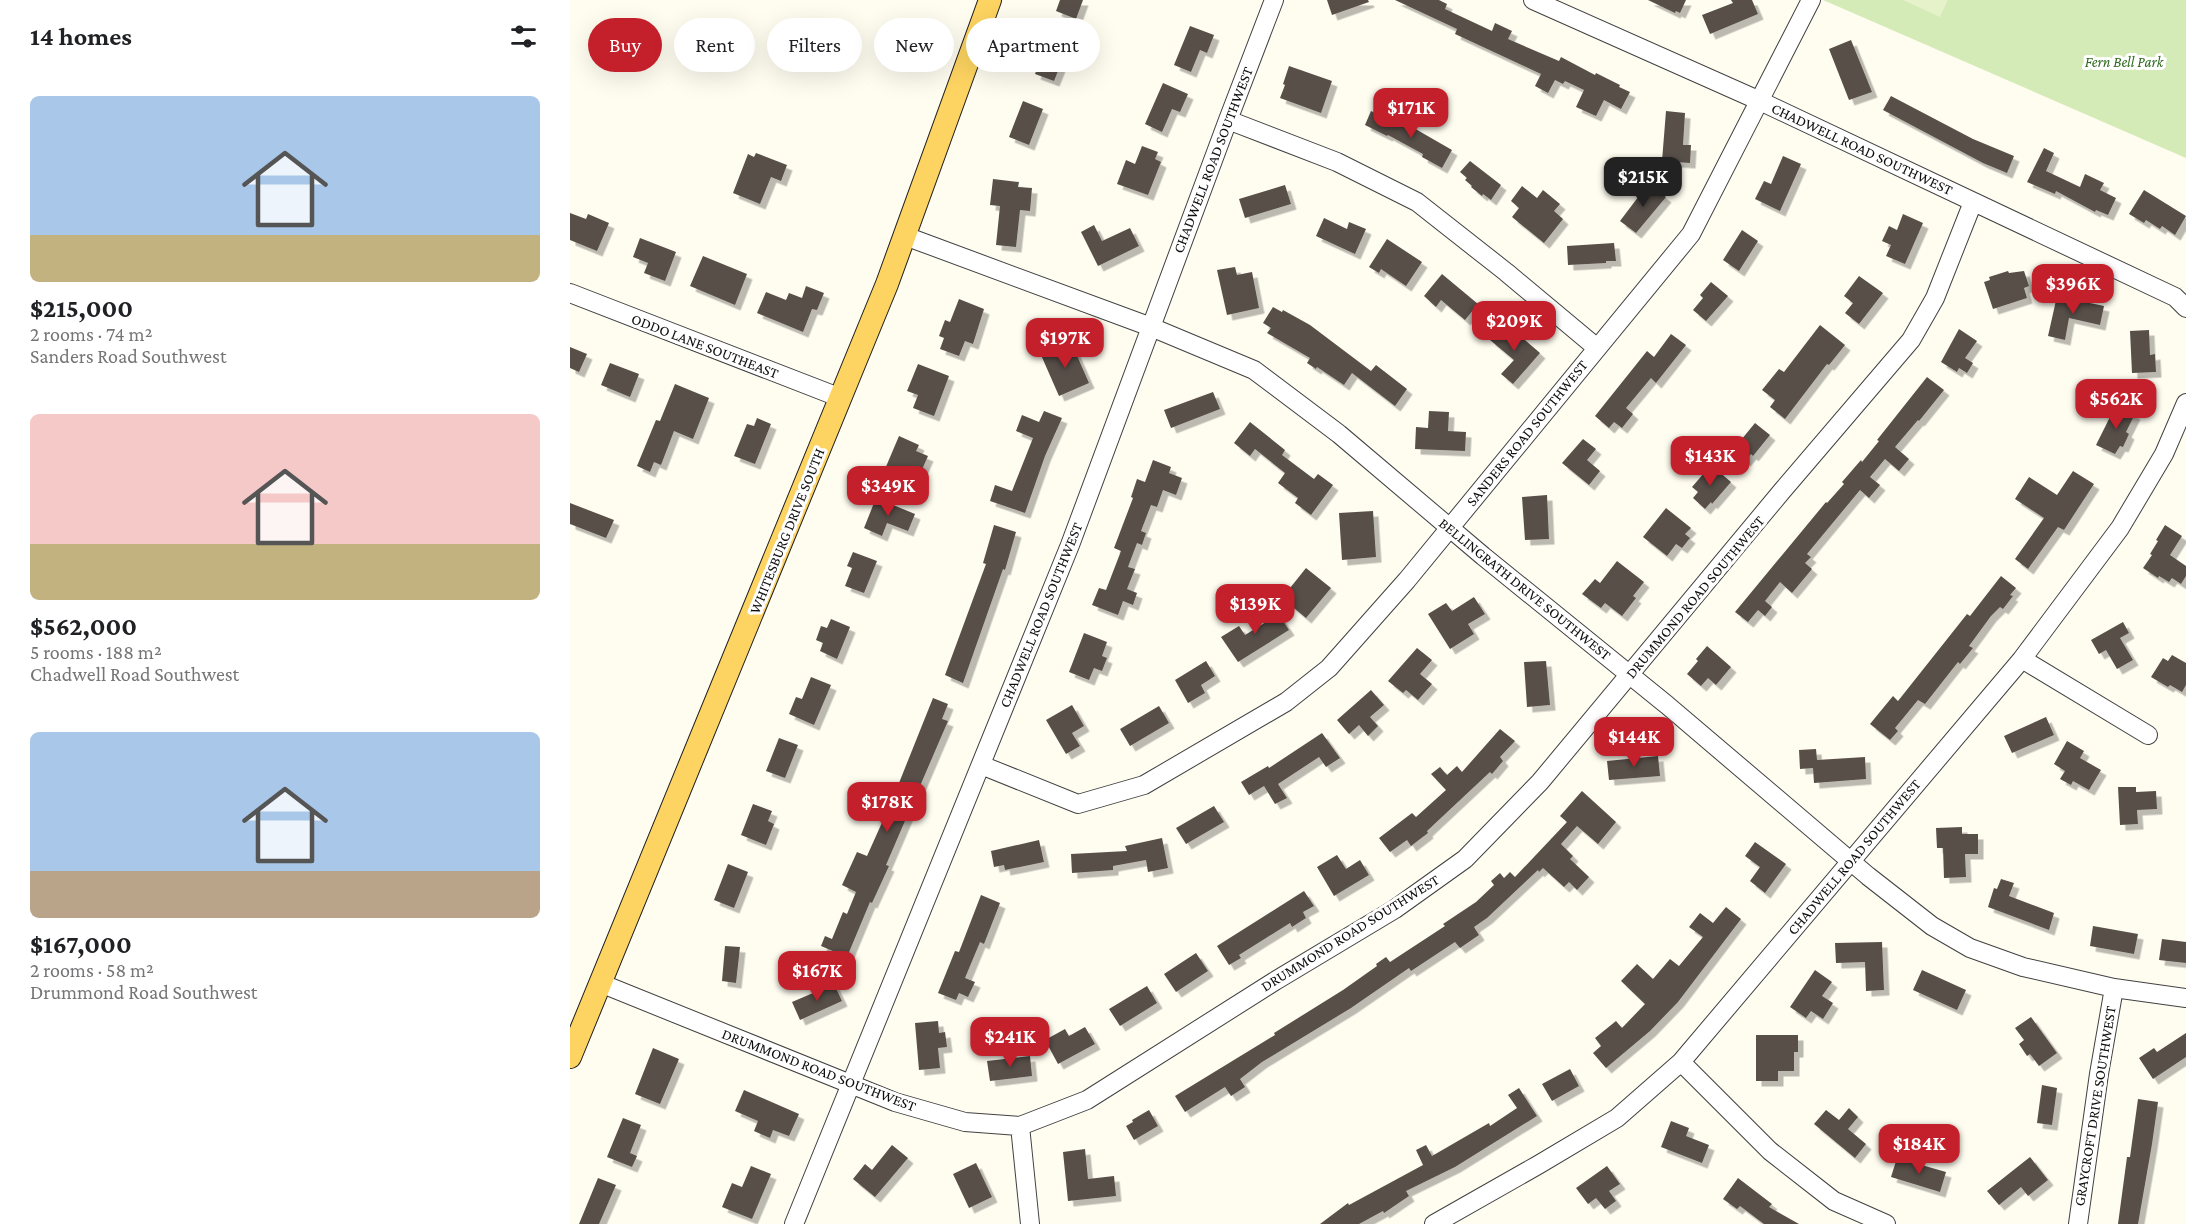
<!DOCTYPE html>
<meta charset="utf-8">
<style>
:root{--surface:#fff;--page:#f6f6f6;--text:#202124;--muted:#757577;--accent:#c4202c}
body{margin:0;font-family:"Crimson Pro",serif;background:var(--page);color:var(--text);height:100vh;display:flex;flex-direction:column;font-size:22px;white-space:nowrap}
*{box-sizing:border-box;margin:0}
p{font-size:20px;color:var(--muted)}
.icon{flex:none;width:33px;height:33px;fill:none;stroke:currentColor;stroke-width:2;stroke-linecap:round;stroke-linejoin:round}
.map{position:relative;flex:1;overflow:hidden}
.sheet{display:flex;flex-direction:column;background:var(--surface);width:570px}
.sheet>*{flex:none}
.guide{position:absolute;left:18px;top:18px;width:570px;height:54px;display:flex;gap:12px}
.price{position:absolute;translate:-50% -51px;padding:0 14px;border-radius:12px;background:var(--accent);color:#fff;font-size:20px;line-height:39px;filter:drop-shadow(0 2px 3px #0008)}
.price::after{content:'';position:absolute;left:50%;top:36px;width:18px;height:14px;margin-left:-9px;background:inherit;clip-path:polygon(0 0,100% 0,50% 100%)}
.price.current{background:#222;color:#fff}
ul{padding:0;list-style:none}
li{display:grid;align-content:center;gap:12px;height:318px;padding:0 30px}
li span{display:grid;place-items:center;height:186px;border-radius:9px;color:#555}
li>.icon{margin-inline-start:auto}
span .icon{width:108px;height:108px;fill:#fffc;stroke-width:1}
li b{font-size:26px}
h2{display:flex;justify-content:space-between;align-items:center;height:72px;padding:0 30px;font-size:26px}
.pill{padding:0 21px;border-radius:27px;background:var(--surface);box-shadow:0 6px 24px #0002;font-size:21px;line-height:54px}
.pill.current{background:var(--accent);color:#fff}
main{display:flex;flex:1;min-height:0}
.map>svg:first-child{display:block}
</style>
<main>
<section class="sheet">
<h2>14 homes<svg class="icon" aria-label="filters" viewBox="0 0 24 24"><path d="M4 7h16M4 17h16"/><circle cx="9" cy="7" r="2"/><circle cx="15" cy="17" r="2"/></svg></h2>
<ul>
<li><span style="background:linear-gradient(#a9c7e8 75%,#c2b280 0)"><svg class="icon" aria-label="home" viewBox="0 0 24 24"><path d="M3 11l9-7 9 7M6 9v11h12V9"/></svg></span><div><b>$215,000</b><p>2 rooms · 74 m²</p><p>Sanders Road Southwest</p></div></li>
<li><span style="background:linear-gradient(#f6c9c9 70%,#c2b280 0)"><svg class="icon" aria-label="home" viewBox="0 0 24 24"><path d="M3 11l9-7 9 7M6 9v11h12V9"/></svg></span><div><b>$562,000</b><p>5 rooms · 188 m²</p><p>Chadwell Road Southwest</p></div></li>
<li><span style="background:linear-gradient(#a9c7e8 75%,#b9a48a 0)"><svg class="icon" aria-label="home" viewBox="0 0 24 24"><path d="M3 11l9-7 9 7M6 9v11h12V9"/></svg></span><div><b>$167,000</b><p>2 rooms · 58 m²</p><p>Drummond Road Southwest</p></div></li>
</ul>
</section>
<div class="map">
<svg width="1616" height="1224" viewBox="0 0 1616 1224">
<defs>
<filter id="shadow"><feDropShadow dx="5.5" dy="5.5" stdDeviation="0" flood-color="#0004"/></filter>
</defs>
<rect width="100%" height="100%" fill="#fffcf0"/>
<path fill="#d4ebb7" d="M1253 0H1616V158Z"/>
<path fill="#e5f2ca" d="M1333 0H1378L1370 17Z"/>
<path fill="#584f4a" filter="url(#shadow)" d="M490 0H513L506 19 486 11Z
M757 0H798L799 2 762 15Z
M825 0H869L877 4 875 9 922 31 925 23 942 31 938 39 989 61 991 57 1025 75 1026 73 1050 85 1049 87 1060 92 1051 109 1034 100 1026 116 1006 107 1014 90 995 81 993 84 985 80 978 93 965 86 971 74 885 34 887 29Z
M1078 0H1116L1110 13 1106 11 1105 13Z
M1161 0H1182L1188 14 1140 34 1132 15 1163 3Z
M260 26 284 35 279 46 272 44 266 62 249 56Z
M620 26 644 35 637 53 630 50 621 72 604 65Z
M1281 40 1302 92 1279 100 1259 49Z
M477 43 496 51 484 81 465 74Z
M719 66 762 81 751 113 710 98 715 85 713 84Z
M593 83 618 94 610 112 602 109 592 132 575 124Z
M1321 96 1403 139 1444 156 1437 173 1413 163 1313 110Z
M453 101 473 109 459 145 439 137Z
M801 111 840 130 842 127 882 150 872 168 852 157 853 154 818 135 817 136 795 125Z
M1096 111 1115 113 1113 145H1121L1120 163 1092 161Z
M572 146 588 152 585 159 591 162 578 195 547 184 556 160 565 164Z
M1474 148 1484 153 1476 171 1510 187 1515 174 1534 183 1530 190 1546 198 1538 215 1526 210 1525 212 1486 191 1485 194 1457 182Z
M186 153 217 165 211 181 201 177 190 204 163 193 178 154 184 157Z
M1213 156 1231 164 1210 211 1185 199 1194 181 1201 184Z
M900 161 931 185 921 200 913 194 912 196 901 187 902 186 895 180 897 178 890 172Z
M423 179 449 182 448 187 462 188 460 211 450 210 446 247 426 245 430 206 420 205Z
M1078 184 1096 197 1066 233 1050 221Z
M715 185 721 204 675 218 669 199Z
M952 186 967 198 973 190 990 204 984 211 993 219 974 243 942 217 949 208 941 201Z
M1574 190 1616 216 1605 235 1592 226 1590 229 1576 220 1574 223 1559 214Z
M0 213 16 219 18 214 39 223 27 251 0 240Z
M1333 214 1353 223 1335 264 1316 256 1321 245 1312 241 1319 226 1327 230Z
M754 218 777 229 779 222 796 229 785 254 746 236Z
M524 225 532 241 560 228 569 246 528 266 511 232Z
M1172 230 1188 241 1169 271 1153 260Z
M70 238 106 252 95 281 74 273 78 263 63 257Z
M817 239 852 262 836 286 811 269 809 273 799 267Z
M1044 243 1046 261H1036V263L998 265 997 246Z
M133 256 177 274 165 305 120 286Z
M665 267 667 275 682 272 689 308 657 315 647 270Z
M1438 271 1439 273 1454 271 1459 286 1454 288 1457 298 1423 309 1414 282 1420 280 1419 277Z
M872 274 908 304 895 320 871 300 866 307 854 296Z
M1289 276 1313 293 1289 324 1275 313 1283 303 1274 296Z
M1141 282 1158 296 1136 321 1123 310 1133 298 1130 295Z
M236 286 254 293 247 310 242 309 233 332 187 313 196 292 216 300 219 293 232 298Z
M1487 296 1534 306 1530 325 1499 318 1495 340 1478 336Z
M389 299 414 309 403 344 395 341 389 356 370 349 374 338 369 336 375 320 380 322Z
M703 307 712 312 713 310 740 325 801 371 806 365 837 389 825 406 782 373 774 385 747 367 746 369 737 363 740 358 697 333 701 328 693 323Z
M934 322 970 353 943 384 931 374 944 360 920 340Z
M1250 325 1275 345 1259 365 1257 364 1215 419 1200 407 1205 400 1192 390 1209 369 1214 372Z
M1389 329 1407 341 1395 358 1403 363 1397 373 1389 368 1387 372 1371 362Z
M1579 330 1580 355 1585 354 1586 372 1562 373 1560 331Z
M1101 334 1116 345 1086 383 1081 378 1056 408 1063 414 1052 428 1044 422 1039 428 1025 416 1077 351 1084 357Z
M501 342 519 383 489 396 471 355Z
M0 347 17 354 9 372 0 368Z
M40 363 69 374 60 397 31 385Z
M348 364 379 376 364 416 343 408 348 395 337 391Z
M1357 377 1374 390 1349 421 1348 420 1325 447 1339 459 1329 471 1315 459 1300 477 1310 485 1299 498 1290 490 1237 554 1241 557 1235 563 1242 569 1222 593 1210 582 1195 601 1202 607 1195 616 1188 610 1178 622 1165 612 1256 502 1257 503 1274 484 1272 482 1291 460 1292 462 1309 441 1307 440Z
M105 384 139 398 123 439 104 431 91 465 84 462 80 472 67 466 86 420 90 421Z
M643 392 650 409 601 428 594 410Z
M1546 405 1565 414 1556 432 1559 434 1553 447 1550 446 1545 454 1526 445Z
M474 411 492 418 475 456 455 513 420 501 425 485 442 491 463 438 446 431 452 415 469 422Z
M859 411 879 412 878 431 896 432 895 451 845 449 846 427 858 428Z
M187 418 201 424 185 464 164 456 177 424 184 426Z
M680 422 715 450 712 455 744 479 748 474 763 485 741 515 725 503 728 498 708 483 715 473 685 449 680 456 664 443Z
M1185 423 1200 435 1183 456 1181 454 1175 461 1162 451Z
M329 436 349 445 346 451 358 456 350 474 339 469 335 478 315 469Z
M1013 439 1026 449 1017 460 1030 471 1019 485 992 463Z
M583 460 601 467 599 473 612 478 606 495 593 490 587 507 581 505 571 531 576 533 572 545 567 543 558 567 565 569 557 589 567 593 563 605 553 601 548 615 522 605 529 588 536 590 551 551 544 548 563 498 561 497 567 479 575 482Z
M1141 465 1161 482 1142 504 1141 502 1135 509 1123 498 1128 492 1122 487Z
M1503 471 1524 484 1494 530 1488 527 1458 569 1445 559 1474 518 1445 499 1459 477 1487 495Z
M977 495 979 539 955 540 952 497Z
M306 498 345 514 338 531 317 523 312 536 294 528Z
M0 503 44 520 36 538 0 524Z
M1096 508 1121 528 1115 534 1120 538 1112 548 1106 544 1097 556 1073 537Z
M803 511 806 557 772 560 769 513Z
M424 525 446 532 435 570 433 569 393 683 375 675 416 564 413 563Z
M1595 525 1612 536 1600 555 1616 566V576L1611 584 1602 578 1599 582 1589 576 1588 578 1573 568 1582 555 1580 554 1588 541 1586 540Z
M283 552 307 561 294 593 275 586 282 568 277 566Z
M1047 561 1074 582 1063 596 1066 598 1052 616 1035 603 1031 608 1012 594 1025 579 1030 583Z
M736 568 761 588 736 618 712 598Z
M1431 576 1446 588 1440 595 1443 596 1433 609 1430 607 1421 616 1399 646 1403 648 1390 664 1388 662 1355 704 1348 700 1325 728 1328 731 1320 740 1300 724 1323 696 1328 701 1397 614 1400 616Z
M904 597 915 614 898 624 904 634 880 649 858 614 876 603 882 611Z
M703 606 719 630 668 662 651 637 669 626 675 635 696 622 690 614Z
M261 619 280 627 267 659 250 651 253 643 246 640 251 626 257 628Z
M1553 622 1559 633 1550 638 1563 660 1547 669 1536 650 1529 654 1521 640Z
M514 633 537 642 532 656 537 658 532 671 524 668 519 680 499 672Z
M1137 646 1161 667 1146 685 1138 678 1131 686 1117 674 1128 661 1126 659Z
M847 648 862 660 850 674 862 684 848 700 836 690 833 693 818 681Z
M1602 655 1616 663V685L1612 692 1600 685 1598 687 1581 677 1593 658 1598 661Z
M636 661 645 676 631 685 635 693 618 703 605 680Z
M976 661 980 705 957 707 954 662Z
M241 677 261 685 244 725 219 714 226 697 232 699Z
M801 690 814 705 800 717 808 726 798 736 789 725 779 734 767 720Z
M363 698 378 704 372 719 378 721 316 865 319 866 302 903 300 902 277 957 251 946 255 936 262 939 273 912 277 914 286 892 272 885 287 852 297 856 323 798Z
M502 705 514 726 502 733 510 746 496 754 476 720Z
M589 706 599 723 560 746 550 729Z
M1476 717 1484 735 1442 753 1434 736Z
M930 729 945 741 930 757 933 761 922 774 920 772 857 831 858 833 841 846 837 840 820 852 809 838 842 813 846 817 876 790 861 774 870 767 877 775 887 766 892 772Z
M752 733 770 758 756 767 749 757 708 784 717 798 705 804 694 786 679 795 671 782 698 766 699 768Z
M209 738 228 745 215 778 196 771Z
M1497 741 1514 751 1510 758 1531 770 1519 790 1503 781 1501 785 1490 779 1495 771 1484 764Z
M1246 749 1247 760 1295 757 1296 779 1244 783 1243 768 1230 769 1229 750Z
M1088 756 1090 776 1039 780 1037 761Z
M1548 787H1566V792L1586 791 1587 809 1567 810 1568 824 1550 825Z
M1012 791 1046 822 1028 844 1007 826 991 844 1003 856 1000 859 1019 877 1007 890 999 882 994 887 973 868 969 872 968 870 917 918 904 927 909 935 890 948 885 942 841 971 839 968 781 1008 692 1062 670 1079 675 1087 661 1096 655 1087 615 1112 605 1096 705 1035 704 1033 773 990 807 966 806 964 816 957 820 962 875 926 873 924 906 902 924 885 921 881 930 873 934 878 940 872 945 877 997 822 990 816Z
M183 804 202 811 198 821 204 824 196 845 171 835Z
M644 806 654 822 616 844 606 828Z
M1392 827V834H1408V854H1395L1396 877 1374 878 1373 848H1367L1366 828Z
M592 838 598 868 578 872 576 860 543 866V870L502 873 501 854 557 851 555 846Z
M469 840 474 862 435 870 434 865 424 867 421 851Z
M1185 842 1216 864 1195 893 1180 881 1190 867 1175 856Z
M767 855 776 869 790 860 799 875 764 896 747 867Z
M158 864 178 872 164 908 144 900Z
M1431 879 1444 883 1439 896 1484 913 1479 930 1418 907 1424 888 1427 889Z
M734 891 744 906 733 912 736 918 722 927 720 923 669 955 671 958 659 965 647 946Z
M411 895 430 903 414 944 410 942 395 978 405 982 398 997 389 993 386 1000 368 993 385 951 389 952Z
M1156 907 1171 919 1108 1002 1080 1031 1036 1068 1023 1053 1031 1046 1025 1038 1046 1021 1052 1028 1075 1004 1051 981 1067 964 1083 979 1100 959 1109 966 1133 937 1119 927 1130 913 1143 923Z
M1523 926 1568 934 1564 954 1520 946Z
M1592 939 1616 942V963L1589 960Z
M1312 942 1314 990 1296 991 1295 962 1266 963 1265 943Z
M155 946 170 947 166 983 152 981Z
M626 953 638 971 606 992 594 974Z
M1245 970 1262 982 1252 996 1263 1003 1253 1019 1241 1011 1236 1018 1220 1007Z
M1352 970 1396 990 1387 1010 1343 990Z
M264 984 272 1001 230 1020 222 1002Z
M577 986 587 1003 550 1026 539 1009Z
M1461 1017 1487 1053 1469 1066 1460 1054 1457 1056 1449 1044 1454 1040 1445 1028Z
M368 1021 369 1033 375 1032 377 1047 368 1048 370 1068 349 1070 345 1023Z
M515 1027 525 1044 488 1064 475 1040 495 1029 499 1036Z
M1616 1033V1057L1583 1079 1569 1058 1584 1048 1587 1052Z
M1186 1035H1228V1052H1224V1071H1208V1081H1186Z
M83 1048 109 1059 90 1104 65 1094Z
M460 1056 462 1076 420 1081 417 1061Z
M1000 1069 1009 1086 982 1101 972 1084Z
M1472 1085 1487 1088 1482 1125 1467 1123Z
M949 1088 967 1116 885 1167 836 1191 839 1196 814 1213 813 1211 789 1224H750L778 1203 779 1205 853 1165 846 1150 856 1145 862 1156 919 1123 920 1126 947 1108 938 1095Z
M174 1090 229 1114 219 1136 203 1130 200 1138 184 1131 188 1121 165 1111Z
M1568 1099 1588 1102 1582 1144 1568 1224H1548L1557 1157H1560Z
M1279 1108 1288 1117 1278 1129 1296 1144 1285 1158 1244 1124 1256 1110 1269 1120Z
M579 1110 588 1126 564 1140 556 1126 563 1122 562 1120Z
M53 1118 71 1125 60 1153 67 1156 62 1167 37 1157Z
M1101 1121 1119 1128 1116 1136 1139 1145 1132 1163 1091 1147Z
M322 1145 338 1158 305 1197 283 1179 295 1164 302 1170Z
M515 1149 518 1179 544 1176 546 1196 498 1201 493 1152Z
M1460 1157 1478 1180 1458 1196 1451 1187 1429 1205 1417 1191Z
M1327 1158 1376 1172 1370 1192 1321 1177Z
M406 1163 422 1197 399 1208 383 1174Z
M181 1166 201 1174 182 1219 152 1207 162 1183 172 1187Z
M1037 1166 1050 1184 1039 1191 1046 1201 1035 1209 1026 1198 1018 1204 1006 1188Z
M28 1178 46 1185 29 1224H9Z
M1168 1178 1202 1204 1199 1207 1229 1224H1194L1170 1206 1167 1209 1153 1199Z"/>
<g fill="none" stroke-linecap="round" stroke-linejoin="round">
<g stroke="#414141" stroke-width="20">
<path id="minor" d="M963 0 1190 101 1605 297 1616 308
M658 120 767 162 847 202 936 272 1027 348
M335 236 581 327 684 370 769 434 913 556 1097 705 1298 876 1362 926 1400 948 1453 967 1544 988 1616 998
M0 293 271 398
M1452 659 1578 735
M411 765 508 804 574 785 716 702 759 668 837 580 1121 234 1241 0
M30 983 325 1102 395 1122 450 1126 517 1100 705 981 825 909 895 859 970 782 1212 491 1341 340 1365 298 1403 202
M1111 1062 1200 1151 1264 1201 1316 1224
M450 1126 460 1224
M224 1224 500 545 658 120 704 0
M864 1224 968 1165 1047 1118 1111 1062 1452 659 1550 528 1594 454 1616 403
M1508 1224 1529 1074 1544 988"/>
</g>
<g stroke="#1f1f1f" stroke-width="24">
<path id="major" d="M0 1057 317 284 420 0"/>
</g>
<use href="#minor" stroke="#fff" stroke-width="18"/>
<use href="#major" stroke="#fdd461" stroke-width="22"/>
</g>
<g text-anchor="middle" stroke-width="6" stroke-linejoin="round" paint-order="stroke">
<g font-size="15" font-style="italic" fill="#2d691c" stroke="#fff">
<text x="1554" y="67">Fern Bell Park</text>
</g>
<g font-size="15" fill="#0e0e0e" stroke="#fff">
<text transform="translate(1292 149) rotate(25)" y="5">CHADWELL ROAD SOUTHWEST</text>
<text transform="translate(643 160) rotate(-69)" y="5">CHADWELL ROAD SOUTHWEST</text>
<text transform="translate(135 346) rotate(21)" y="5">ODDO LANE SOUTHEAST</text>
<text transform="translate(957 433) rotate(-51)" y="5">SANDERS ROAD SOUTHWEST</text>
<text transform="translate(217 531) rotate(-68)" y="5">WHITESBURG DRIVE SOUTH</text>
<text transform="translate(955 589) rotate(39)" y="5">BELLINGRATH DRIVE SOUTHWEST</text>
<text transform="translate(1125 597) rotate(-50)" y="5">DRUMMOND ROAD SOUTHWEST</text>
<text transform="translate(471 615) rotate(-68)" y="5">CHADWELL ROAD SOUTHWEST</text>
<text transform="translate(1284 857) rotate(-50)" y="5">CHADWELL ROAD SOUTHWEST</text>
<text transform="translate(780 933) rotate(-32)" y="5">DRUMMOND ROAD SOUTHWEST</text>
<text transform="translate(249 1070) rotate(21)" y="5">DRUMMOND ROAD SOUTHWEST</text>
<text transform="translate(1525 1106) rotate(-81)" y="5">GRAYCROFT DRIVE SOUTHWEST</text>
</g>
</g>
</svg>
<b class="price" style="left:841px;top:139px">$171K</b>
<b class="price current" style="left:1073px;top:208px">$215K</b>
<b class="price" style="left:1503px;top:315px">$396K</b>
<b class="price" style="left:944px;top:352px">$209K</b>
<b class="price" style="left:495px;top:369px">$197K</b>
<b class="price" style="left:1546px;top:430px">$562K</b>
<b class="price" style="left:1140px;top:487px">$143K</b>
<b class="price" style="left:318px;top:517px">$349K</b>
<b class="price" style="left:685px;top:635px">$139K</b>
<b class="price" style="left:1064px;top:768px">$144K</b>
<b class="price" style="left:317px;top:833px">$178K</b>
<b class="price" style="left:247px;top:1002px">$167K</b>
<b class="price" style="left:440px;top:1068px">$241K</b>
<b class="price" style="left:1349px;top:1175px">$184K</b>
<div class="guide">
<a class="pill current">Buy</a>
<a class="pill">Rent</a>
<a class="pill">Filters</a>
<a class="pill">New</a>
<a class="pill">Apartment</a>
</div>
</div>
</main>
